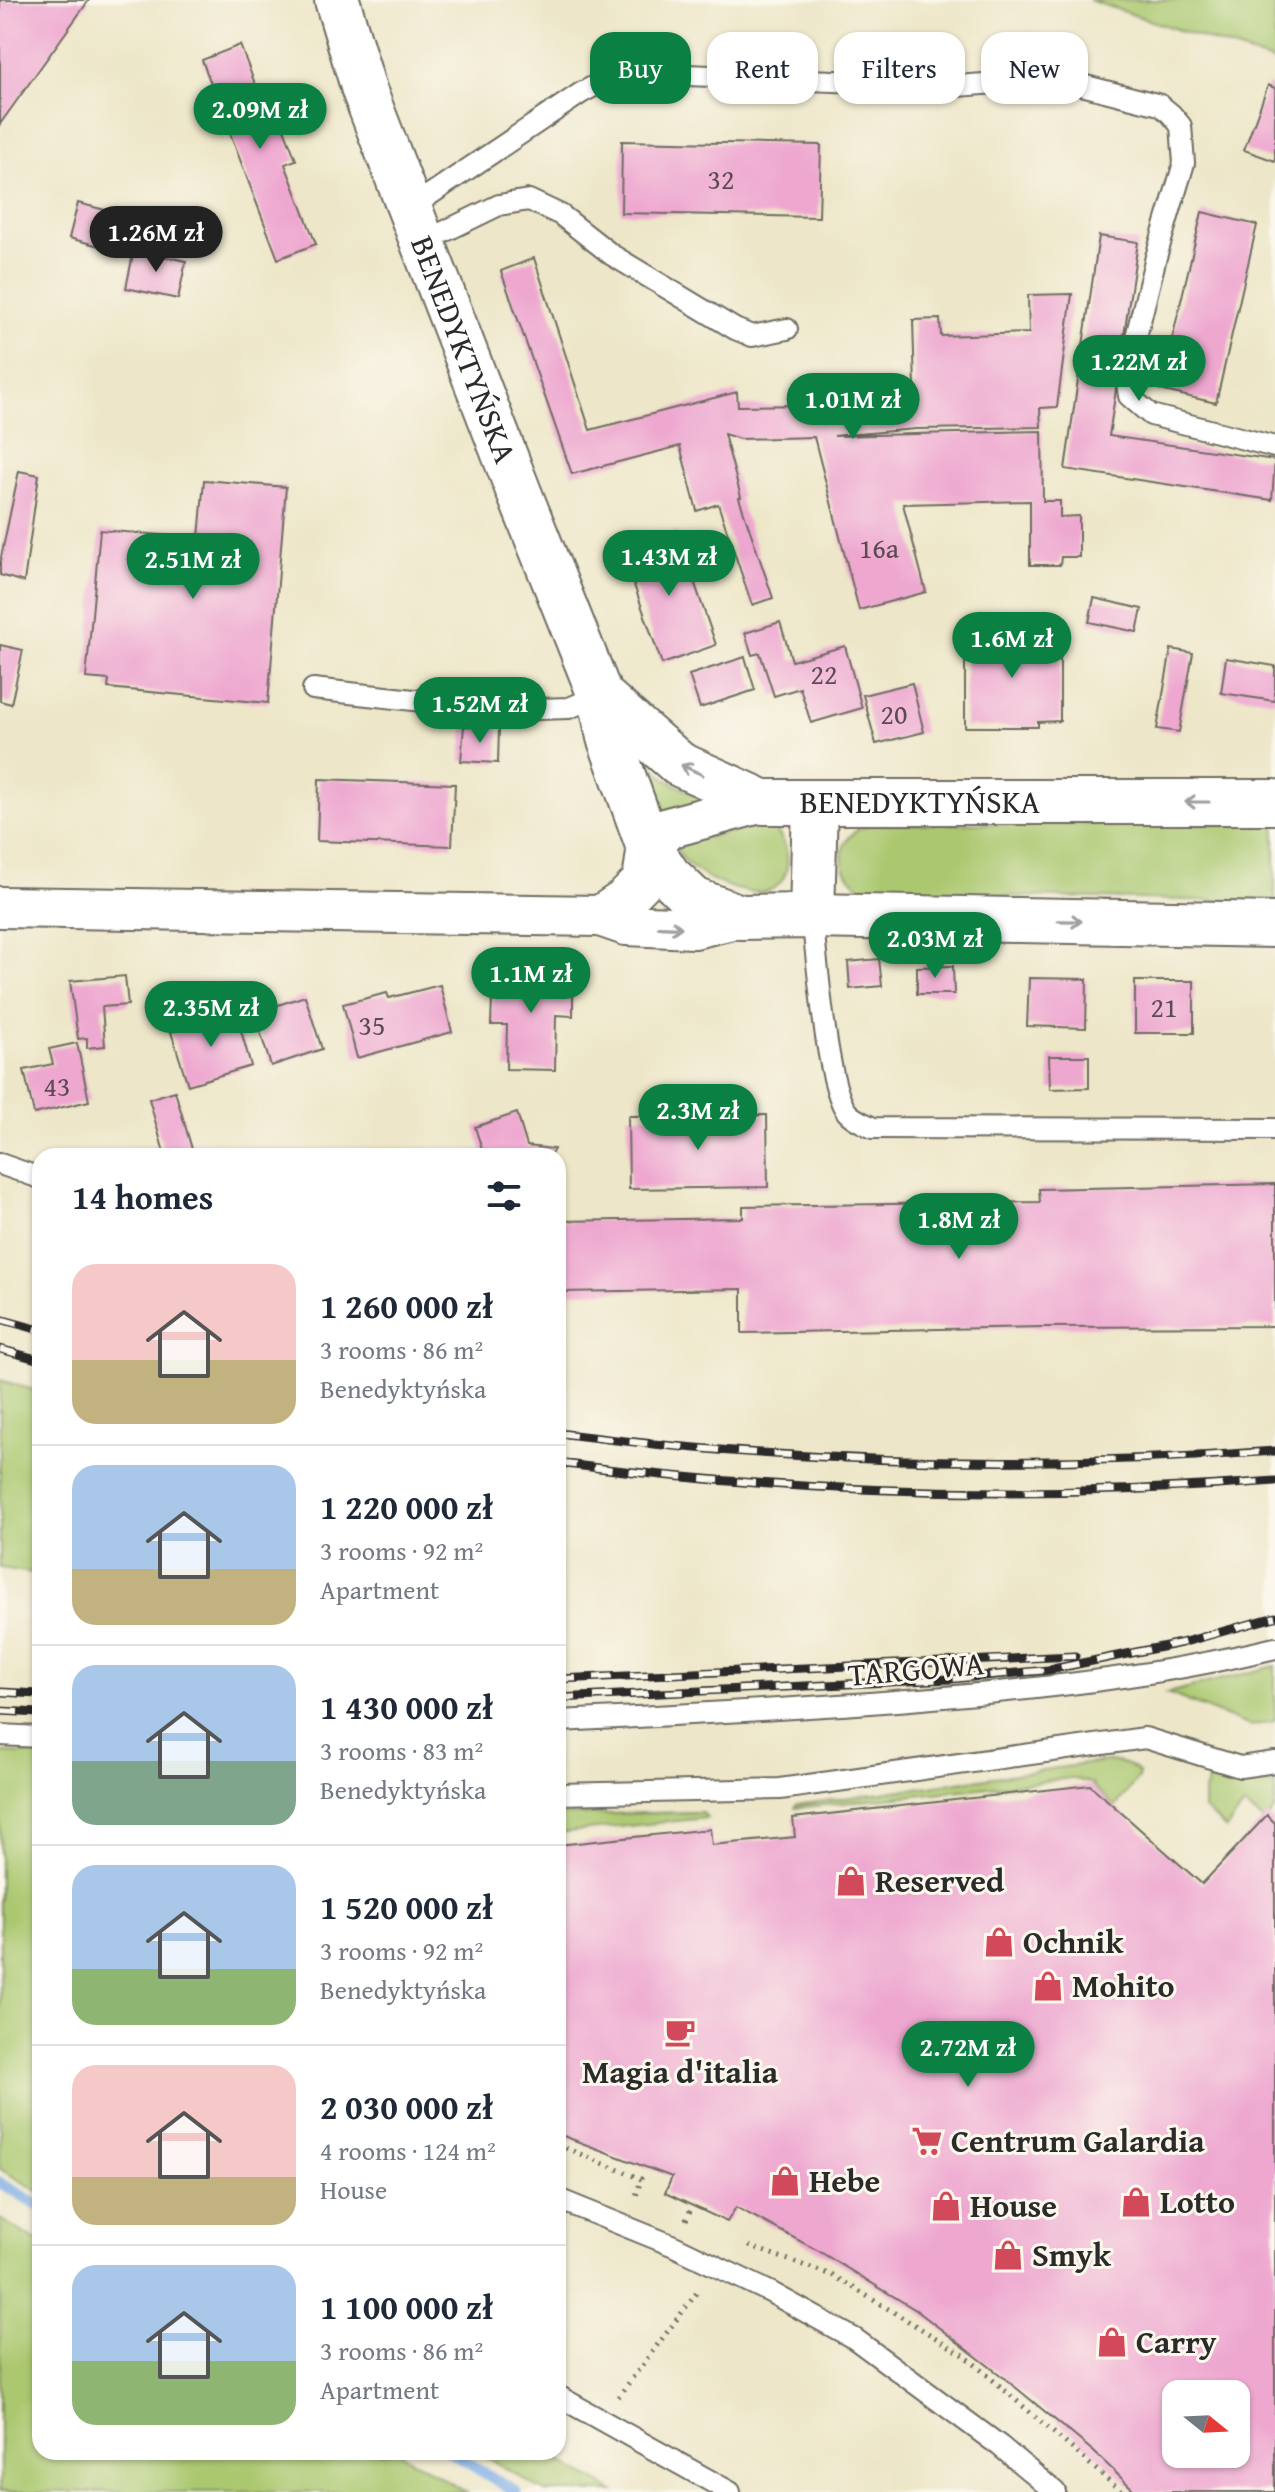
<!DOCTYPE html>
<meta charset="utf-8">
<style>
:root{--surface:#fff;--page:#f2f2f3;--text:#1f2937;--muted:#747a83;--line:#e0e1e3;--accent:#0b8043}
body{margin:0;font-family:"Gentium Book Plus",serif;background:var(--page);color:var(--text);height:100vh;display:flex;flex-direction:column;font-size:30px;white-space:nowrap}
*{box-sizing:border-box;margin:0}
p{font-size:26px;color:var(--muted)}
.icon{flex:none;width:44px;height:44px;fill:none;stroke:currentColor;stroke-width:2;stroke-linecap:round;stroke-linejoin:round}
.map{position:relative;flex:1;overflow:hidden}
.details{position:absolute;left:32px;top:1148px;width:534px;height:1312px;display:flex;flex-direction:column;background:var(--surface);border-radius:24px;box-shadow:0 2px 6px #0004}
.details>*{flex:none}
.hud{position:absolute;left:590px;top:32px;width:564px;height:72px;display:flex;gap:16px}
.needle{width:52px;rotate:108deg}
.tools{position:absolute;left:1162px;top:2380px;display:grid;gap:16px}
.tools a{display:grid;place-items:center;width:88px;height:88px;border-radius:16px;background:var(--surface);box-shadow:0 2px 6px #0004;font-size:40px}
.price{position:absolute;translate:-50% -68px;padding:0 18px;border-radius:28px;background:var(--accent);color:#fff;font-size:26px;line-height:52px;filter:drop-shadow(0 2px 4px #0008)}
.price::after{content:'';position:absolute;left:50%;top:48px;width:24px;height:18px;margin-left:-12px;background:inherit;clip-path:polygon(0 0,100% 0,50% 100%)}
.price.active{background:#222;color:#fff}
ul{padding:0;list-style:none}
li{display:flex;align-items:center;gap:24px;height:200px;padding:0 40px}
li+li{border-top:2px solid var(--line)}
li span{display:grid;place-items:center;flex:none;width:224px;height:160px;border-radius:24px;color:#555}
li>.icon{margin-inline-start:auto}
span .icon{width:96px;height:96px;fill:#fffc;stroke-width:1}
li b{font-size:34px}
h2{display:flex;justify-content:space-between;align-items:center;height:96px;padding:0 40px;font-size:34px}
.tag{padding:0 28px;border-radius:24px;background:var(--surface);box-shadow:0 2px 6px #0004;font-size:28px;line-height:72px}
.tag.active{background:var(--accent);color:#fff}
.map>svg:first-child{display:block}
</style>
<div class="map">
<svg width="1275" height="2492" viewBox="0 0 1275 2492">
<rect width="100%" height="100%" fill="#fbf7ec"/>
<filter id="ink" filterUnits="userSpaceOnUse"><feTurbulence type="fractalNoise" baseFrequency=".0125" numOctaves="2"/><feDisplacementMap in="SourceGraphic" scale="16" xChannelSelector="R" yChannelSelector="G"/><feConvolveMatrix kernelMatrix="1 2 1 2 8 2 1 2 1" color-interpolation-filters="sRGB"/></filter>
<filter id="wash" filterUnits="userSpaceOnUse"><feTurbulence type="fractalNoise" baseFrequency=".006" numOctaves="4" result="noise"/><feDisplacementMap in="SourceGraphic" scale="32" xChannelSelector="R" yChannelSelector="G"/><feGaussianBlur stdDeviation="1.8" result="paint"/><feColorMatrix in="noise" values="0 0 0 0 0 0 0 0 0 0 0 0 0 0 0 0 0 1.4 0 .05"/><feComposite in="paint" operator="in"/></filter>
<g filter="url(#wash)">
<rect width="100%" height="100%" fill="#ede6c8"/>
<path fill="#abc86f" stroke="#6b7a4d" stroke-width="2" d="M1089 0H1275V62Z
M624 736 667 780 710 803 659 811Z
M1275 823V902L871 893C832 876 832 831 875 824Z
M757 824C759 825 767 825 769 826 791 837 795 878 772 889 751 900 707 880 690 866 684 861 679 853 674 846Z
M0 1380 40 1392V1574L0 1568Z
M1275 1666V1721L1250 1726 1167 1693Z
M0 1753 40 1754V2192L0 2169Z
M1107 1761C1119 1762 1131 1764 1139 1773L1138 1778 1115 1807 1093 1787V1784L1072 1778 795 1808 796 1805Z
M1209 1780 1233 1786 1275 1784V1809L1265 1822 1244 1806 1226 1829 1204 1809V1791Z
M701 1812 707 1818 558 1833V1815Z
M0 2219 40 2243V2452H398L466 2492H0Z
M478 2452H545L614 2492H545Z"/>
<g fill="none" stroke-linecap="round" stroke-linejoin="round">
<path stroke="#7cace7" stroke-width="11" d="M0 2183 40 2206
M450 2452 516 2492"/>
</g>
<g id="blocks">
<path fill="#eea8d0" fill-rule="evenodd" d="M0 0H89L0 124Z
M240 45 271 125 281 121 296 160 285 164 316 244 278 259 202 60Z
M1268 85 1275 88V161L1244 150Z
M622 141 821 145 819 217 621 213Z
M78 203 136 218 126 253 69 238Z
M1202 212 1257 225 1216 403 1160 390Z
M1099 236 1138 242 1109 436 1275 460 1272 500 1065 469Z
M134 250 186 261 178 299 126 288Z
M534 258 590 430 737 392 738 406 889 404 890 389H915L913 320 940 319 941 336 1029 333 1028 295 1072 294 1057 407 1040 408 1041 427 916 429 834 436 1042 431 1043 501H1060V517L1079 516V557H1061L1060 565H1030V501L903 504 926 592 859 610 814 437 740 439 724 434 741 497 739 498 773 598 752 605 718 504 697 511 680 446 572 474 501 271Z
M19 471 39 475 24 582 0 575V562Z
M204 480 286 487 268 703 108 688 109 680 86 678 100 530 199 538Z
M677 532 716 645 662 664 622 551Z
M1094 598 1142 609 1137 632 1089 622Z
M780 622 792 661 845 646 862 708 811 723 800 688 774 696 760 653 752 655 745 633Z
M968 633H1060V721L1038 722V727H965V653H968Z
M0 645 23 650 11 704 0 701Z
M1171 649 1193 653 1179 732 1157 729Z
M745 657 755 690 700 708 689 675Z
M1226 658 1275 666V701L1221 693Z
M912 683 924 732 876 744 863 695Z
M464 726 499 728 498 763 461 761Z
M319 779 455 784 452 846 317 841Z
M879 959 882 986 850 989 848 962Z
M953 966 954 994H917V967Z
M493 972 573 974V1016L556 1015 555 1070 506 1069 507 1025H491Z
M125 976 128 1005 102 1007 105 1046 87 1048V1038L78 1039 70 981Z
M1029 978 1087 979 1086 1028 1027 1026Z
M1135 981H1194V1033H1135Z
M440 985 452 1032 357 1058 343 1004 387 993 389 998Z
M305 996 322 1049 271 1066 254 1013Z
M236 1013 251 1066 188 1085 171 1032Z
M77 1043 89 1101 34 1114 24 1070 53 1064 49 1049Z
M1049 1056H1089V1088L1050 1089Z
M175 1091 194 1156H165L149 1099Z
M517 1113 527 1146 554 1149 550 1156H484L475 1127Z
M767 1115 768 1187 629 1189 628 1116Z
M1275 1184V1326L1042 1327 742 1333V1289L560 1292 559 1221 743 1218V1206L1040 1202 1039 1189Z
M1090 1785 1202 1884 1267 1815 1275 1823V2492H1136L1094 2452 1003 2377 916 2310 817 2250 736 2207 727 2222 665 2193 672 2177 558 2134V1845L710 1829 712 1845 795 1837 793 1818ZM1176 2394H1236V2454H1176Z"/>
</g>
</g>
<g filter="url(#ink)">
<use href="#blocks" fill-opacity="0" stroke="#6f6c62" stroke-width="2"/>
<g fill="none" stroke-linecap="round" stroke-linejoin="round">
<g stroke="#6f6c62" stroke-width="24">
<path id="service" d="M410 208 581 93 615 75 637 73 957 86 1036 80 1066 81 1160 105 1171 114 1181 126 1184 163 1156 257 1126 377 1129 396 1151 415 1275 447
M423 242 499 205 529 200 561 215 612 255 735 329 752 336 787 329
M313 689 505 710 569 708 600 695
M812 916C817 955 826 1086 847 1112 854 1120 864 1123 873 1128L1275 1129
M0 1164 40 1178
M558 1721C679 1715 800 1709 921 1699 1040 1689 1159 1676 1275 1648
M0 1735 40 1737
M558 1794 780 1789 1145 1738 1240 1767 1275 1762
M558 2199 674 2246 770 2292 855 2339 1000 2446 1055 2492
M558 2396 730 2492"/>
</g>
<g stroke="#6f6c62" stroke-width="44">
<path id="minor" d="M0 907 600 916 626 925 694 928 740 917
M600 916 624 900 643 881 648 845 668 828 763 802"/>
</g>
<g stroke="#6f6c62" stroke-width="48">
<g id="tertiary">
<path id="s1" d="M337 0 364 90 518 490 600 695 609 737 648 845 668 875 694 900 740 917 812 916 1275 925"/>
<path id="s2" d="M600 695 679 764 763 802H1275"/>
<path d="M812 916 815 802"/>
</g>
</g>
<path stroke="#6f6c62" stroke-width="5" stroke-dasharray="2 6" stroke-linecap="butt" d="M558 2145 641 2179 635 2200
M686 2220 692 2206
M749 2246 834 2276 964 2355 1122 2492
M618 2397 699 2290"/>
<use href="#service" stroke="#fff" stroke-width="20"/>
<use href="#minor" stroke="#fff" stroke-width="40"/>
<use href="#tertiary" stroke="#fff" stroke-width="44"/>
<g stroke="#2b2b2b" stroke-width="9">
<path id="rail" d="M0 1319 40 1330
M0 1349 40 1360
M558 1433C796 1464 1036 1469 1275 1451
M558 1463C795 1494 1037 1500 1275 1481
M558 1679 1075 1656
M0 1692 40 1694
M558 1698 950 1679 1048 1670 1181 1643 1275 1617
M0 1711 40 1713"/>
</g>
<use href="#rail" stroke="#fbf7ec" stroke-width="6" stroke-dasharray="18" stroke-linecap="butt"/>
</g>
<defs><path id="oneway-shaft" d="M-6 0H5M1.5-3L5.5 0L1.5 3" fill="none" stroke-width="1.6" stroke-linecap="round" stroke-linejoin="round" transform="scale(2)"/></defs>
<g stroke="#a0a0a0">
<use href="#oneway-shaft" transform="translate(692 770) rotate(-155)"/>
<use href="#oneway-shaft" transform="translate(1197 802) rotate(180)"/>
<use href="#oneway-shaft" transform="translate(1070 921) rotate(1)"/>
<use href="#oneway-shaft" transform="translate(670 927) rotate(2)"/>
</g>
</g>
<defs>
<g id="shop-bare" transform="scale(2.4)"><path d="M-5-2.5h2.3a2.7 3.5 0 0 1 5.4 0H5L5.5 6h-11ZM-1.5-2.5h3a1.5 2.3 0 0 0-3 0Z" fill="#d1495b" stroke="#fbf7ec" stroke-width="2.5" paint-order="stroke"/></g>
<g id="cafe-bare" transform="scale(2.4)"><path d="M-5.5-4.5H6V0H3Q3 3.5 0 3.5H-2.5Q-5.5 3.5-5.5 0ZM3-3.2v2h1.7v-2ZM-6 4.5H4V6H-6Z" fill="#d1495b" stroke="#fbf7ec" stroke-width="2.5" paint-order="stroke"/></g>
<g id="supermarket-bare" transform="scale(2.4)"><path d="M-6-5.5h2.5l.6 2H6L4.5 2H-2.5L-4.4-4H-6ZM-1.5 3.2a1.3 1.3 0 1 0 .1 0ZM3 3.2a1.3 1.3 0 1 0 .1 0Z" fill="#d1495b" stroke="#fbf7ec" stroke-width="2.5" paint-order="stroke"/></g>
</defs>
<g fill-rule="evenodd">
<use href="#shop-bare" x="851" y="1881"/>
<use href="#shop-bare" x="999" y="1942"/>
<use href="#shop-bare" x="1048" y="1986"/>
<use href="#cafe-bare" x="680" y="2032"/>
<use href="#supermarket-bare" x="927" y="2141"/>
<use href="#shop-bare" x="785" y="2181"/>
<use href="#shop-bare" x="1136" y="2202"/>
<use href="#shop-bare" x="946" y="2206"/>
<use href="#shop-bare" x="1008" y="2255"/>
<use href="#shop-bare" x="1112" y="2342"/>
</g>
<g text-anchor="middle" stroke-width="6" stroke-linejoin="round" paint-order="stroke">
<g font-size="28" fill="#5c4a54">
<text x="721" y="189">32</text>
<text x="879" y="558">16a</text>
<text x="824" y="684">22</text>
<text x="894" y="724">20</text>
<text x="1164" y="1017">21</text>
<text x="372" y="1035">35</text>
<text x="57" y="1096">43</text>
</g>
<g font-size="32" fill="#2b2b2b" stroke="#fbf7ec">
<text dy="11" stroke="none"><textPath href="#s1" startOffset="372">BENEDYKTYŃSKA</textPath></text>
<text dy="11" stroke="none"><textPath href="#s2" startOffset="354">BENEDYKTYŃSKA</textPath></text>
<text transform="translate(916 1669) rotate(-5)" y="11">TARGOWA</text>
</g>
<g font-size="32" font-weight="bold" fill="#2b2b2b" stroke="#fbf7ec" text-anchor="start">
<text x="875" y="1892">Reserved</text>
<text x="1023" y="1953">Ochnik</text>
<text x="1072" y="1997">Mohito</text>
<text x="680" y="2083" text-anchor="middle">Magia d'italia</text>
<text x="951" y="2152">Centrum Galardia</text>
<text x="809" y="2192">Hebe</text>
<text x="1160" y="2213">Lotto</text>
<text x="970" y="2217">House</text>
<text x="1032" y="2266">Smyk</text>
<text x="1136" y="2353">Carry</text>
</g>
</g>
</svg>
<div class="tools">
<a><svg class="needle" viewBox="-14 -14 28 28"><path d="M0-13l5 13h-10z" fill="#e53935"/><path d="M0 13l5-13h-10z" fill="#747a83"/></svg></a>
</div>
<b class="price" style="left:260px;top:151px">2.09M zł</b>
<b class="price active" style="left:156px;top:274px">1.26M zł</b>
<b class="price" style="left:1139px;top:403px">1.22M zł</b>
<b class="price" style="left:853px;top:441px">1.01M zł</b>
<b class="price" style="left:669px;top:598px">1.43M zł</b>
<b class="price" style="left:193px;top:601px">2.51M zł</b>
<b class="price" style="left:1012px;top:680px">1.6M zł</b>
<b class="price" style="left:480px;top:745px">1.52M zł</b>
<b class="price" style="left:935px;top:980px">2.03M zł</b>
<b class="price" style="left:531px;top:1015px">1.1M zł</b>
<b class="price" style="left:211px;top:1049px">2.35M zł</b>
<b class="price" style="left:698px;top:1152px">2.3M zł</b>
<b class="price" style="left:959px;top:1261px">1.8M zł</b>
<b class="price" style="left:968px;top:2089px">2.72M zł</b>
<div class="hud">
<a class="tag active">Buy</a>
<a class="tag">Rent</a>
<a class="tag">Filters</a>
<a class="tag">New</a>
</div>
<section class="details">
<h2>14 homes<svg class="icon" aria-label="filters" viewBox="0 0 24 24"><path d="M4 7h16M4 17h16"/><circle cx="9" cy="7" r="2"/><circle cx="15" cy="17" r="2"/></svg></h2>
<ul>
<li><span style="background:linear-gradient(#f6c9c9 60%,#c2b280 0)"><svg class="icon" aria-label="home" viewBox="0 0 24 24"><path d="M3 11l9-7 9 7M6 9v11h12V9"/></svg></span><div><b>1 260 000 zł</b><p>3 rooms · 86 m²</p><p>Benedyktyńska</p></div></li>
<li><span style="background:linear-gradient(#a9c7e8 65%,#c2b280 0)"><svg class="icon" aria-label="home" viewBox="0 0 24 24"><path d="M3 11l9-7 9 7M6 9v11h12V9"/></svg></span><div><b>1 220 000 zł</b><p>3 rooms · 92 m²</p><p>Apartment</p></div></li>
<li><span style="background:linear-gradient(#a9c7e8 60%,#7fa58c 0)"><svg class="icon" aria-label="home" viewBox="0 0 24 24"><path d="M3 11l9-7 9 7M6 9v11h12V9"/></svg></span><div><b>1 430 000 zł</b><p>3 rooms · 83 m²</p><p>Benedyktyńska</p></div></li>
<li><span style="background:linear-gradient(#a9c7e8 65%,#8fb573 0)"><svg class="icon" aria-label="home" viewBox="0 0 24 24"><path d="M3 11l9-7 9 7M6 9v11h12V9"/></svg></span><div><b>1 520 000 zł</b><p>3 rooms · 92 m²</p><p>Benedyktyńska</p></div></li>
<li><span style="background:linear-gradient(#f6c9c9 70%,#c2b280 0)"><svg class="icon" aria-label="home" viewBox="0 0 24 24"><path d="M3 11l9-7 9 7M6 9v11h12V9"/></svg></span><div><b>2 030 000 zł</b><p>4 rooms · 124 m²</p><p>House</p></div></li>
<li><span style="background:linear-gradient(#a9c7e8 60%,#8fb573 0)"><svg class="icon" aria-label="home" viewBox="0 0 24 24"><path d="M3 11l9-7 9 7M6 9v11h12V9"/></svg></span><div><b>1 100 000 zł</b><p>3 rooms · 86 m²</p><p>Apartment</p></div></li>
</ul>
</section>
</div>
